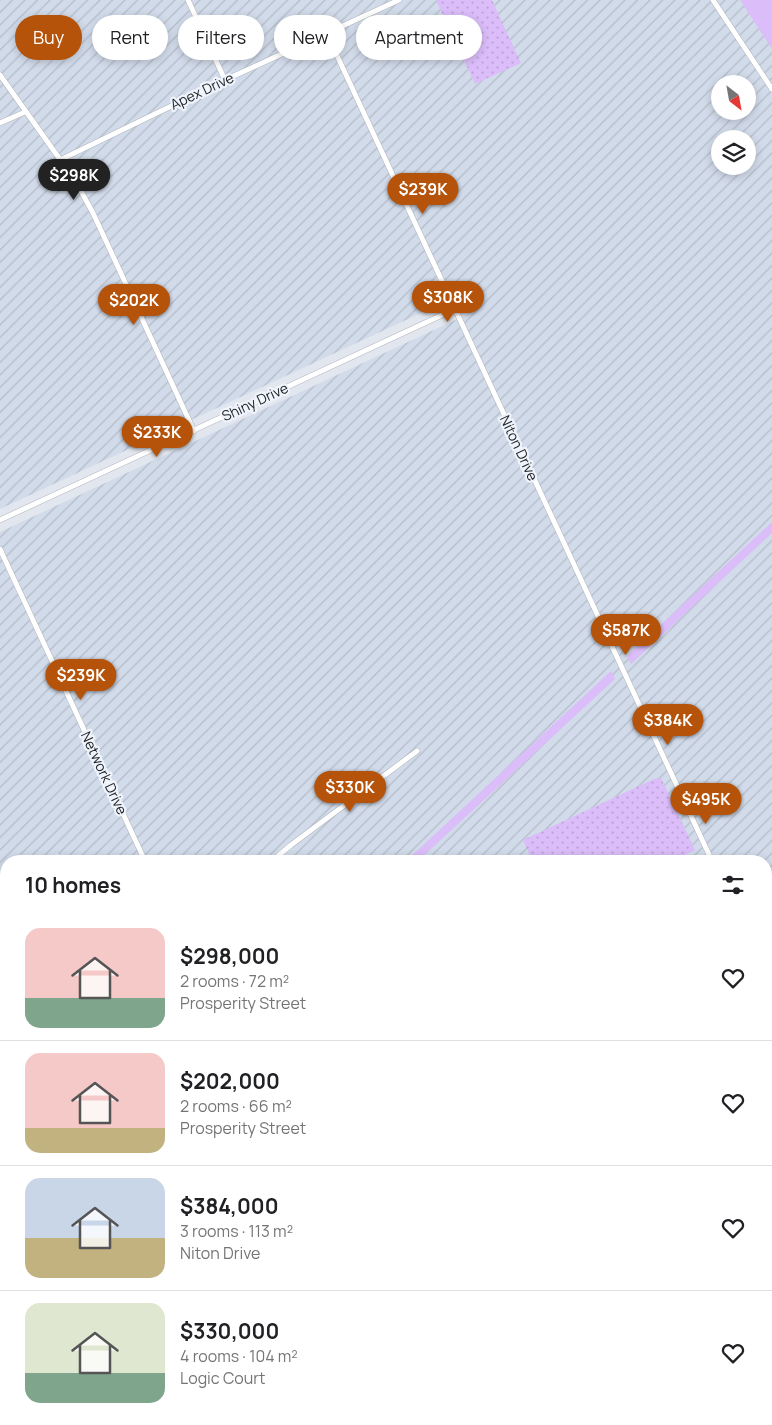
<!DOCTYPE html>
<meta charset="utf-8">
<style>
:root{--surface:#fff;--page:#f6f6f6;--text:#202124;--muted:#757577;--line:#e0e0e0;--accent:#b45309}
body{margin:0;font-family:Manrope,sans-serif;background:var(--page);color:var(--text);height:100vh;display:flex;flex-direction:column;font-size:19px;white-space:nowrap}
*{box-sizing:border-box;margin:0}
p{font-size:16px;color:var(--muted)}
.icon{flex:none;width:28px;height:28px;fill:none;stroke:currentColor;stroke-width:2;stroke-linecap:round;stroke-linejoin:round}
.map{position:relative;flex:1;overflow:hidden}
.drawer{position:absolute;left:0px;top:855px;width:772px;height:570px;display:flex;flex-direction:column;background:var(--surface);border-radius:20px 20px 0 0;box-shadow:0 2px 8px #0003}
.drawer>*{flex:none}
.hud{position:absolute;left:15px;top:15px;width:500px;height:45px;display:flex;gap:10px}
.needle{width:32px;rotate:149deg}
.fabs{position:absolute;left:711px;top:75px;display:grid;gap:10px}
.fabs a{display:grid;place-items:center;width:45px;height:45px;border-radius:50%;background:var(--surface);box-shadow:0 2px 8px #0003;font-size:25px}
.price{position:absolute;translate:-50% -42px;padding:0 11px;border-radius:18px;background:var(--accent);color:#fff;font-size:16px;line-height:32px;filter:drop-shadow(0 1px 2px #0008)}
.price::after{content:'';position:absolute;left:50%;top:30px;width:15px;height:11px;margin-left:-8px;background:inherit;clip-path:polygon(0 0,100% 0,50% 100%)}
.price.selected{background:#222;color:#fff}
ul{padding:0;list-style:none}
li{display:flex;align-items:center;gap:15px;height:125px;padding:0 25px}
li+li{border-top:1px solid var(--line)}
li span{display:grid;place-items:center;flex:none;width:140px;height:100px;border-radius:15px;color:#555}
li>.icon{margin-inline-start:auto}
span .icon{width:60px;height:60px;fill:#fffc;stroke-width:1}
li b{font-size:21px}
h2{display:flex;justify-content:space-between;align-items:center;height:60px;padding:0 25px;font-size:21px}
.tag{padding:0 18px;border-radius:22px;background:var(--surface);box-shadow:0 2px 8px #0003;font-size:18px;line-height:45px}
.tag.selected{background:var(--accent);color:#fff}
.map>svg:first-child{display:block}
</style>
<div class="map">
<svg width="772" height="1425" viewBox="0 0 772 1425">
<defs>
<pattern id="industrial-furrows" width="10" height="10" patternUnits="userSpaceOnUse" patternTransform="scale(1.25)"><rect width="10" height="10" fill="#d2dbea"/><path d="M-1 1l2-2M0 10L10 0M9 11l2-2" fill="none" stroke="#b4bcc9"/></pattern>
<pattern id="grass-dots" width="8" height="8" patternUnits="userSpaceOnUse" patternTransform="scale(1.25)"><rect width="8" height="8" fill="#dbbdf9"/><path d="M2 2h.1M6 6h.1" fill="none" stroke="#bca2d5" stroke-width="1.8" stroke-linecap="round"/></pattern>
</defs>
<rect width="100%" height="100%" fill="#e2e7ef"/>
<path fill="url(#industrial-furrows)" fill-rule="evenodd" d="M0 0H772V884L766 886V861H62L58 853 41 861H6V878L0 881V532L468 314 456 288 440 295 436 306 0 509ZM720 84H748V111H720ZM720 139H748V166H720Z
M772 930V1425H88L85 1419H766V933Z
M6 1015V1230L0 1226V1018Z
M0 1339 6 1352V1419H38L41 1425H0Z"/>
<path fill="url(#grass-dots)" d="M436 0H492L521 63 475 84Z
M661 778 695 850 672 861H532L523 840 654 779Z
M6 878V1015L0 1018V881Z"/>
<path fill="#dbbdf9" d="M740 0H772V49Z
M772 522V533L631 664 627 656Z
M611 671 615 679 418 861H406Z"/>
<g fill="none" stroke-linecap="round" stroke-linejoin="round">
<path stroke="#2aa0b1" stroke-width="2" d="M0 1351 6 1348"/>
<g stroke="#afb4bc" stroke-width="6">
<path id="minor" d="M188 0 225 80
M713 0 772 89
M327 34 712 861
M0 75 76 182 93 213 194 431
M0 123 25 112
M60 160 225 80 399 0
M0 520 455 309
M0 549 145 861
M272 861 291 845 417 751
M766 977 772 989
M0 1092 6 1089
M406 1419 415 1425
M421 1419 422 1425"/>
</g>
<g stroke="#afb4bc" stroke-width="8">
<path id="secondary" d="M766 901 772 898
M0 1241 6 1243
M0 1260 6 1257"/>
</g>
<g stroke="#c5c6c6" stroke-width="9">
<path id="trunk" d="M0 1268 6 1281
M0 1306 6 1320
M0 1321 6 1325
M52 1419 54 1425
M71 1419 74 1425"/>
</g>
<use href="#minor" stroke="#fff" stroke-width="5"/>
<use href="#secondary" stroke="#fff" stroke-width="7"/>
<use href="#trunk" stroke="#a8dbf8" stroke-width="8"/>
</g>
<g text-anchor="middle" stroke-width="4.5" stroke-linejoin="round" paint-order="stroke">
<g font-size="14" fill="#212325" stroke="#eff4fc">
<text transform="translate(202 91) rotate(-25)" y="5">Apex Drive</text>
<text transform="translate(255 402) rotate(-25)" y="5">Shiny Drive</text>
<text transform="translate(519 448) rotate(65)" y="5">Niton Drive</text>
<text transform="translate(104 773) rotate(65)" y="5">Network Drive</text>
</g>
</g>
</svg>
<div class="fabs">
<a><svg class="needle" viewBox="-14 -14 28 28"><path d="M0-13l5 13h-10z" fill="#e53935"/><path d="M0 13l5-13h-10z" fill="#757577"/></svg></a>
<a><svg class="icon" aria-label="layers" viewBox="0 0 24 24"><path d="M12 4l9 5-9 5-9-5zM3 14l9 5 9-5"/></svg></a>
</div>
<b class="price selected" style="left:74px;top:201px">$298K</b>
<b class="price" style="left:423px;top:215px">$239K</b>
<b class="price" style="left:448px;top:323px">$308K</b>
<b class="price" style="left:134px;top:326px">$202K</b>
<b class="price" style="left:157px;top:458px">$233K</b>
<b class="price" style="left:626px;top:656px">$587K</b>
<b class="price" style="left:81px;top:701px">$239K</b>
<b class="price" style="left:668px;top:746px">$384K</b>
<b class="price" style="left:350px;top:813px">$330K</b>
<b class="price" style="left:706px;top:825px">$495K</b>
<div class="hud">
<a class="tag selected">Buy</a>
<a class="tag">Rent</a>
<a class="tag">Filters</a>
<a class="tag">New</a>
<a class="tag">Apartment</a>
</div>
<section class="drawer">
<h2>10 homes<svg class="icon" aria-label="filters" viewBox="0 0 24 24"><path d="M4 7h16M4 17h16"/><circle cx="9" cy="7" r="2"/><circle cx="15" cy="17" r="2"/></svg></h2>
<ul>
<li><span style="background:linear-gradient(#f6c9c9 70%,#7fa58c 0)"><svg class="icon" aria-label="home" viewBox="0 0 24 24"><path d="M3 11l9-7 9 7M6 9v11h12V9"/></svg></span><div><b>$298,000</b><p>2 rooms · 72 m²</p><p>Prosperity Street</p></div><svg class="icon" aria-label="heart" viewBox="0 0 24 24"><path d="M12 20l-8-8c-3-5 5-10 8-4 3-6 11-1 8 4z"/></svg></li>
<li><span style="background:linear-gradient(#f6c9c9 75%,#c2b280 0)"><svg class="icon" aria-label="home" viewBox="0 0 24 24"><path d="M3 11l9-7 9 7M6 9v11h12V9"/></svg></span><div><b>$202,000</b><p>2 rooms · 66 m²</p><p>Prosperity Street</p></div><svg class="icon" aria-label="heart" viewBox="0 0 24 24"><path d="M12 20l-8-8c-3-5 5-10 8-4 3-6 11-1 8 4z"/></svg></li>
<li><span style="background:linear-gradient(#c9d6e8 60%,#c2b280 0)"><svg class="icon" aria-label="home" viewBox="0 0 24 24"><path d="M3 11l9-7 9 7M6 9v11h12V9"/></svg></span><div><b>$384,000</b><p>3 rooms · 113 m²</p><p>Niton Drive</p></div><svg class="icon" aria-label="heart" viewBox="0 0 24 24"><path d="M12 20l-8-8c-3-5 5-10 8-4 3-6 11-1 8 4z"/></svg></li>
<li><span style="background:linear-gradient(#dfe7d0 70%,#7fa58c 0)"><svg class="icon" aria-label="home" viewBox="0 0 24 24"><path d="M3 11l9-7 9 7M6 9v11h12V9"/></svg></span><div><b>$330,000</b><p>4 rooms · 104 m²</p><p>Logic Court</p></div><svg class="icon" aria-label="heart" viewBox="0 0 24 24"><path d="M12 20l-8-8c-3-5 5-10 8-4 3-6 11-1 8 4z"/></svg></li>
</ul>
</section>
</div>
